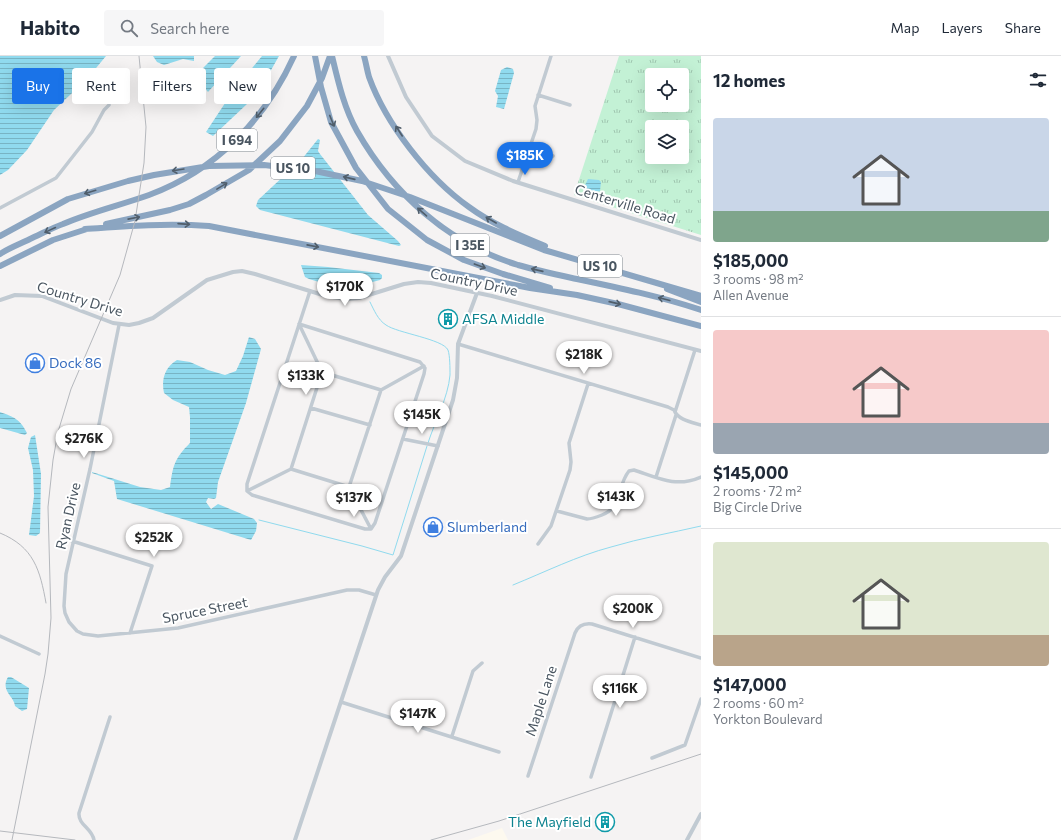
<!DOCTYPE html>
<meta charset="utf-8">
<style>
:root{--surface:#fff;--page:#f6f6f7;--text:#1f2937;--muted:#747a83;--line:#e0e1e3;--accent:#1a73e8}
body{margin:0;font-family:Commissioner,sans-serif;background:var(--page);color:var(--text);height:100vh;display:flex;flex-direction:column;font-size:15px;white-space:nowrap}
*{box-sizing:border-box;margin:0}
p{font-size:13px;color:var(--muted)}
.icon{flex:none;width:22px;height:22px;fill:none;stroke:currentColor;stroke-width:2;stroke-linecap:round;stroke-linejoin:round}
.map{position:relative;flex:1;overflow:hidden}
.side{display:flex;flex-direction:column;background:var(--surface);width:360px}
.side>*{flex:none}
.banner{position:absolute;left:12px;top:12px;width:380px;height:36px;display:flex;gap:8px}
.tools{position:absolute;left:645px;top:12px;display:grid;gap:8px}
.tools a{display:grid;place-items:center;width:44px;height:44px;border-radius:4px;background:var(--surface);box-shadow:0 4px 16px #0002;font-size:20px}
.price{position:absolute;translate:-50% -34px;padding:0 9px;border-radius:14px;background:#fff;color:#222;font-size:13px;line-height:26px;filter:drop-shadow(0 1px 2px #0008)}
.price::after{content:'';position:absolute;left:50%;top:24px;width:12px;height:9px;margin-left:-6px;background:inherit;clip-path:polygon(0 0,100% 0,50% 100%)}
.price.active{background:var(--accent);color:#fff}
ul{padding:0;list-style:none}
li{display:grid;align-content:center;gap:8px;height:212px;padding:0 12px}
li+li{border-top:1px solid var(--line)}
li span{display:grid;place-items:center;height:124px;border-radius:4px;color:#555}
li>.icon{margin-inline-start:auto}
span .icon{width:72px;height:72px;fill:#fffc;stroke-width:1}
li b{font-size:17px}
h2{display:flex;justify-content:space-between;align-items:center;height:48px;padding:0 12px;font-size:17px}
.tag{padding:0 14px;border-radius:4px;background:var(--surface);box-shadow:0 4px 16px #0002;font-size:14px;line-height:36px}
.tag.active{background:var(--accent);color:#fff}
header{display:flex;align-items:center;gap:24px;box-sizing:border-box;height:56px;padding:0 20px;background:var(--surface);border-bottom:1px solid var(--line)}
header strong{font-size:19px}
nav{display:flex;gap:22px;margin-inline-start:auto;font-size:14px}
.search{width:280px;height:36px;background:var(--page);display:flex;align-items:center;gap:10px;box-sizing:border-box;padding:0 14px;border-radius:4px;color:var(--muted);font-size:15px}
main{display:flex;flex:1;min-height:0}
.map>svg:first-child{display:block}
</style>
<header>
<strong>Habito</strong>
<div class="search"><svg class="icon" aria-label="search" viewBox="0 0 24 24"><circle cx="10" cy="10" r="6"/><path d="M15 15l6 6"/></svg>Search here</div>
<nav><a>Map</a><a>Layers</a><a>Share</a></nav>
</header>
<main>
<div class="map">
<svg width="701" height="784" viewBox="0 0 701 784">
<defs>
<pattern id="park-tufts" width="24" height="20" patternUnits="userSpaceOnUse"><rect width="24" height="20" fill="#c3f1d5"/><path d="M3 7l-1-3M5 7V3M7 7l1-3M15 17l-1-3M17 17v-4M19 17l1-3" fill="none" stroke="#a0c6b0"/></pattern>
<pattern id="water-rules" width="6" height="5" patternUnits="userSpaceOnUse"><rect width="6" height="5" fill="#90daee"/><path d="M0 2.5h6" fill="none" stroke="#78b4c4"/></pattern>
</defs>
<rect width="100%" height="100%" fill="#f5f3f3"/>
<path fill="#fdf9ef" d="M502 772 508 784H468Z"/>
<path fill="url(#park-tufts)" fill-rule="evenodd" d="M619 0H701V179L574 139ZM652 19H682V49H652ZM652 71H682V101H652Z"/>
<path fill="url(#water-rules)" d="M0 0H106L87 23 54 54 27 94 8 114 0 119Z
M153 0H194V5L183 3 164 9 157 6Z
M215 0H241L208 36 195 20Z
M262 0H279L266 23 247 48 213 80 206 76 231 38Z
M507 11 513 13 514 17 504 53 496 51 498 40 495 35 501 14Z
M318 83 320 84 318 95 320 98 368 159 398 185 401 189 399 190 260 154 256 150 258 144 302 103Z
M588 123 599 124 601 126 600 135 594 136 588 133 584 134 583 133Z
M301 209 328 211 379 217 382 219V222L380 224 350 232H339L309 223 305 221Z
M249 281 255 283 261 293 246 347 218 426 216 442 214 443 208 442 206 446 211 453 218 448 254 463 257 467 256 475 251 484 117 443 114 425 92 417V416L140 431 161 434 170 431C173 410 174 403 190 387V361L189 351 173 344 164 337C161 323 165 311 177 304L190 306 208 314 225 319 236 315 243 300Z
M0 356C14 361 20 363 27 377L25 379 0 372Z
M35 379 41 418 40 477 36 480 29 479 34 440 33 414 28 392 31 381Z
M8 621H11L29 632 27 653 22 655 15 650C14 640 0 635 8 621Z"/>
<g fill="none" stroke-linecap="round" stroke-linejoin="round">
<path stroke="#90daee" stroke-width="1" d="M361 229 364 233
M370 246C374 254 378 264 386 269 397 277 443 283 448 294 450 300 450 312 450 319 448 342 435 365 428 387
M259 464 362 490 393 499 427 390
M513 529C545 516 577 500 611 491 641 482 671 477 701 470"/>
<path stroke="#c1cad2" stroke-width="3.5" d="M538 39 570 49
M529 92 553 100
M518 126 536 73 537 64 535 50 551 0
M0 152 56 122 92 76 104 54 109 49
M299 268 420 306 425 312 424 318 375 467 371 473H365L252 439 247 435V428L310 235
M119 269 90 413 66 518 64 550 65 557 69 566 77 575 83 578 98 580 178 572 347 534H359L376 539
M458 288 668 351 674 354C678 364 691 366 701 369
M322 316 381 334
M311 352 370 369
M675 356 695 294
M403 383 438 390
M291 413 322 316 299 268
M656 421 676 359
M349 431 381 334 424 310
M247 435 291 413 349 431 371 473
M557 455 587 463C592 463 597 461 602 459 624 450 616 431 629 415L634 414C658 422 676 432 701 421
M72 485 152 510 130 577
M538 488 551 470 570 414 571 406 569 387 588 328
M0 580 39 598
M341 646 499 696
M452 680 473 615 482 607
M652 702 685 689 701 643
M528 720 575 577C578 570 584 567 592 568L701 602
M591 721 635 581
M94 784C92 772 78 769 79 757L110 661"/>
<path stroke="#c1cad2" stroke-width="4" d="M388 0 406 41 432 80 465 105 513 125 701 184
M0 244 15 239 42 240 113 267 129 269 139 267 153 262 207 224 233 216 242 215 255 218 326 240 346 243 359 242 404 228 418 226 431 227 492 240 701 295
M295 784 378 534 385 521 401 500 453 344 457 322 458 288 477 237
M687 784 701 758"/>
<path stroke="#8ba5c1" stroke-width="6" d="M315 0 321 31 331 66 356 112 388 153 427 184 464 204 503 218 550 232
M332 0C338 25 344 52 357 75 393 138 449 188 518 209 536 214 554 218 572 222 615 231 659 240 701 254
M364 0C366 7 367 14 369 21 386 68 428 122 469 151 492 168 519 179 545 190
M106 168 170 154 189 148 206 139 249 114 280 85 307 50 322 22 330 0
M85 173C127 170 167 167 209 170L530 232 577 239 618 248 701 270
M0 180 68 143 128 125 154 119 209 110 264 109 315 115 362 125 410 141 544 194 701 240
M0 198C9 192 20 188 30 183 41 178 52 172 63 168 91 156 121 149 149 139 216 114 265 64 294 0
M0 210 53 184 87 173
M667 233 701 246"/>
<path stroke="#b5b8bd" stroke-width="1" d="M0 477C34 491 40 514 46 547
M0 775 75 784
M12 784 45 618 48 598 51 562 48 451 53 404 58 376 71 333 120 219 135 165 144 107 146 71 139 0
M431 784 499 765 701 698"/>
</g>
<defs><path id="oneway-shaft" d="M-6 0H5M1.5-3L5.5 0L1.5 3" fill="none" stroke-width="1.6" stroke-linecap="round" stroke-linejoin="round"/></defs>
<g stroke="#505e6b">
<use href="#oneway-shaft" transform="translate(260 57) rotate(129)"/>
<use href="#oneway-shaft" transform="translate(332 65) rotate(68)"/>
<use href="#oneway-shaft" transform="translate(399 75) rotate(-123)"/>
<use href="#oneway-shaft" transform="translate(178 114) rotate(171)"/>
<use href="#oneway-shaft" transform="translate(349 122) rotate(-167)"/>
<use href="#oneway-shaft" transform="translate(222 130) rotate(-31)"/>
<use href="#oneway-shaft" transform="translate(90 136) rotate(163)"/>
<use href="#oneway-shaft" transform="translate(422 156) rotate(-139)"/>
<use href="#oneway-shaft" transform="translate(134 162) rotate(-11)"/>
<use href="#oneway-shaft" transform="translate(491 164) rotate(-150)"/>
<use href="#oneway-shaft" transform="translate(184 168) rotate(4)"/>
<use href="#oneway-shaft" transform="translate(50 174) rotate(155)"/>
<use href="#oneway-shaft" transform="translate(313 190) rotate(11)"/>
<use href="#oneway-shaft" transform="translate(480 210) rotate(20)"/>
<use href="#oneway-shaft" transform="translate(537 214) rotate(-167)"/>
<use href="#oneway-shaft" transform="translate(664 243) rotate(-166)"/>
<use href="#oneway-shaft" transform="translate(615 247) rotate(13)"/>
</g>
<defs>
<g id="building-ring" transform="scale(1)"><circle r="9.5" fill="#fff" stroke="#0f9aa8" stroke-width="1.5"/><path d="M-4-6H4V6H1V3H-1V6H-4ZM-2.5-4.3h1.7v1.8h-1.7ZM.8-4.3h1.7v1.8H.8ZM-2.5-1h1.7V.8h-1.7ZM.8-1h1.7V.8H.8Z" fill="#0f9aa8"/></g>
<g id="shop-ring" transform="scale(1)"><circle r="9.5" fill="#fff" stroke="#3f7fe0" stroke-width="1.5"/><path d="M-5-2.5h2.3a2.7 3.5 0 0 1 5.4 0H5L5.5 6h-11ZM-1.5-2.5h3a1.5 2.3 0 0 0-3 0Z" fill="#3f7fe0"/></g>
</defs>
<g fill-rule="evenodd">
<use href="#building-ring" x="448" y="263"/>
<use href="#shop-ring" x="35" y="307"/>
<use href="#shop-ring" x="433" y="471"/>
<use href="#building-ring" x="605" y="766"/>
</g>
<g text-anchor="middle" stroke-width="4" stroke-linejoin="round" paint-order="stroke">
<g fill="#fff" stroke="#808990" stroke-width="1">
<rect x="217" y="73" width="40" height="22" rx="3"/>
<rect x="271" y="101" width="44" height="22" rx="3"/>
<rect x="451" y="178" width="38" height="22" rx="3"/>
<rect x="578" y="199" width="44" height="22" rx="3"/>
</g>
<g font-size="13" font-weight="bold" fill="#4a5661">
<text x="237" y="89">I 694</text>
<text x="293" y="117">US 10</text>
<text x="470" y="194">I 35E</text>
<text x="600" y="215">US 10</text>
</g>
<g font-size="14" fill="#4a5661" stroke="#fff">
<text transform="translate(625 148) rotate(17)" y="5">Centerville Road</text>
<text transform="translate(474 226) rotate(12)" y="5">Country Drive</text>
<text transform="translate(80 243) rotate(17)" y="5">Country Drive</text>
<text transform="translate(68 460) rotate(-77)" y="5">Ryan Drive</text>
<text transform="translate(205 554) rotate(-11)" y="5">Spruce Street</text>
<text transform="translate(541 645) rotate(-72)" y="5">Maple Lane</text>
</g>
<g font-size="14" fill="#0d838f" stroke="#fff" text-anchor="start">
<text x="462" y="268">AFSA Middle</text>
<text x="591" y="771" text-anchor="end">The Mayfield</text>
</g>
<g font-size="14" fill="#366cbe" stroke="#fff" text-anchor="start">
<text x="49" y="312">Dock 86</text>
<text x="447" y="476">Slumberland</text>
</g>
</g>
</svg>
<div class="tools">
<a><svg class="icon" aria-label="locate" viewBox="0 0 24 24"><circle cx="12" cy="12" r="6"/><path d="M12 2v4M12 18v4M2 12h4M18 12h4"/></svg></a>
<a><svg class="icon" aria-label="layers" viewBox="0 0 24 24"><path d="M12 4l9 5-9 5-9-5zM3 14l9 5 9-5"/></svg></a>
</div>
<b class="price active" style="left:525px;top:120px">$185K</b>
<b class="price" style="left:345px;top:251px">$170K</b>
<b class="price" style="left:584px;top:319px">$218K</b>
<b class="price" style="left:306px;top:340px">$133K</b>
<b class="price" style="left:422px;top:379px">$145K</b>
<b class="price" style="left:84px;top:403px">$276K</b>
<b class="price" style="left:616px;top:461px">$143K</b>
<b class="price" style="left:354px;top:462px">$137K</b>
<b class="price" style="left:154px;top:502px">$252K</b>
<b class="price" style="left:633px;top:573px">$200K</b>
<b class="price" style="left:620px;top:653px">$116K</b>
<b class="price" style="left:418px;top:678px">$147K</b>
<div class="banner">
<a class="tag active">Buy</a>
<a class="tag">Rent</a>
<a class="tag">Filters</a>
<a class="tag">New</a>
</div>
</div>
<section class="side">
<h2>12 homes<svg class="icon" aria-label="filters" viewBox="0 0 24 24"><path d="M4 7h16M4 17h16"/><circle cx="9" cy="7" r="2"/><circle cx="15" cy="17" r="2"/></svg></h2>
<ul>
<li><span style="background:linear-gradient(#c9d6e8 75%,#7fa58c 0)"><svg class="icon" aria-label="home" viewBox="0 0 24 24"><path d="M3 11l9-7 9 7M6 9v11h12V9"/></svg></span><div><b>$185,000</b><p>3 rooms · 98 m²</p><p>Allen Avenue</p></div></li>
<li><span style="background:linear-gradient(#f6c9c9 75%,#9aa5b1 0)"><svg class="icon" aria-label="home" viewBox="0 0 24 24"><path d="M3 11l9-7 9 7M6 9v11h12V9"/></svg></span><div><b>$145,000</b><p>2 rooms · 72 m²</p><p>Big Circle Drive</p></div></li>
<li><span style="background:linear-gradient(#dfe7d0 75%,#b9a48a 0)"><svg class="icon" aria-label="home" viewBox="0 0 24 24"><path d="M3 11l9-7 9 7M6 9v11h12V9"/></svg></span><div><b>$147,000</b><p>2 rooms · 60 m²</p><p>Yorkton Boulevard</p></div></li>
</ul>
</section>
</main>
